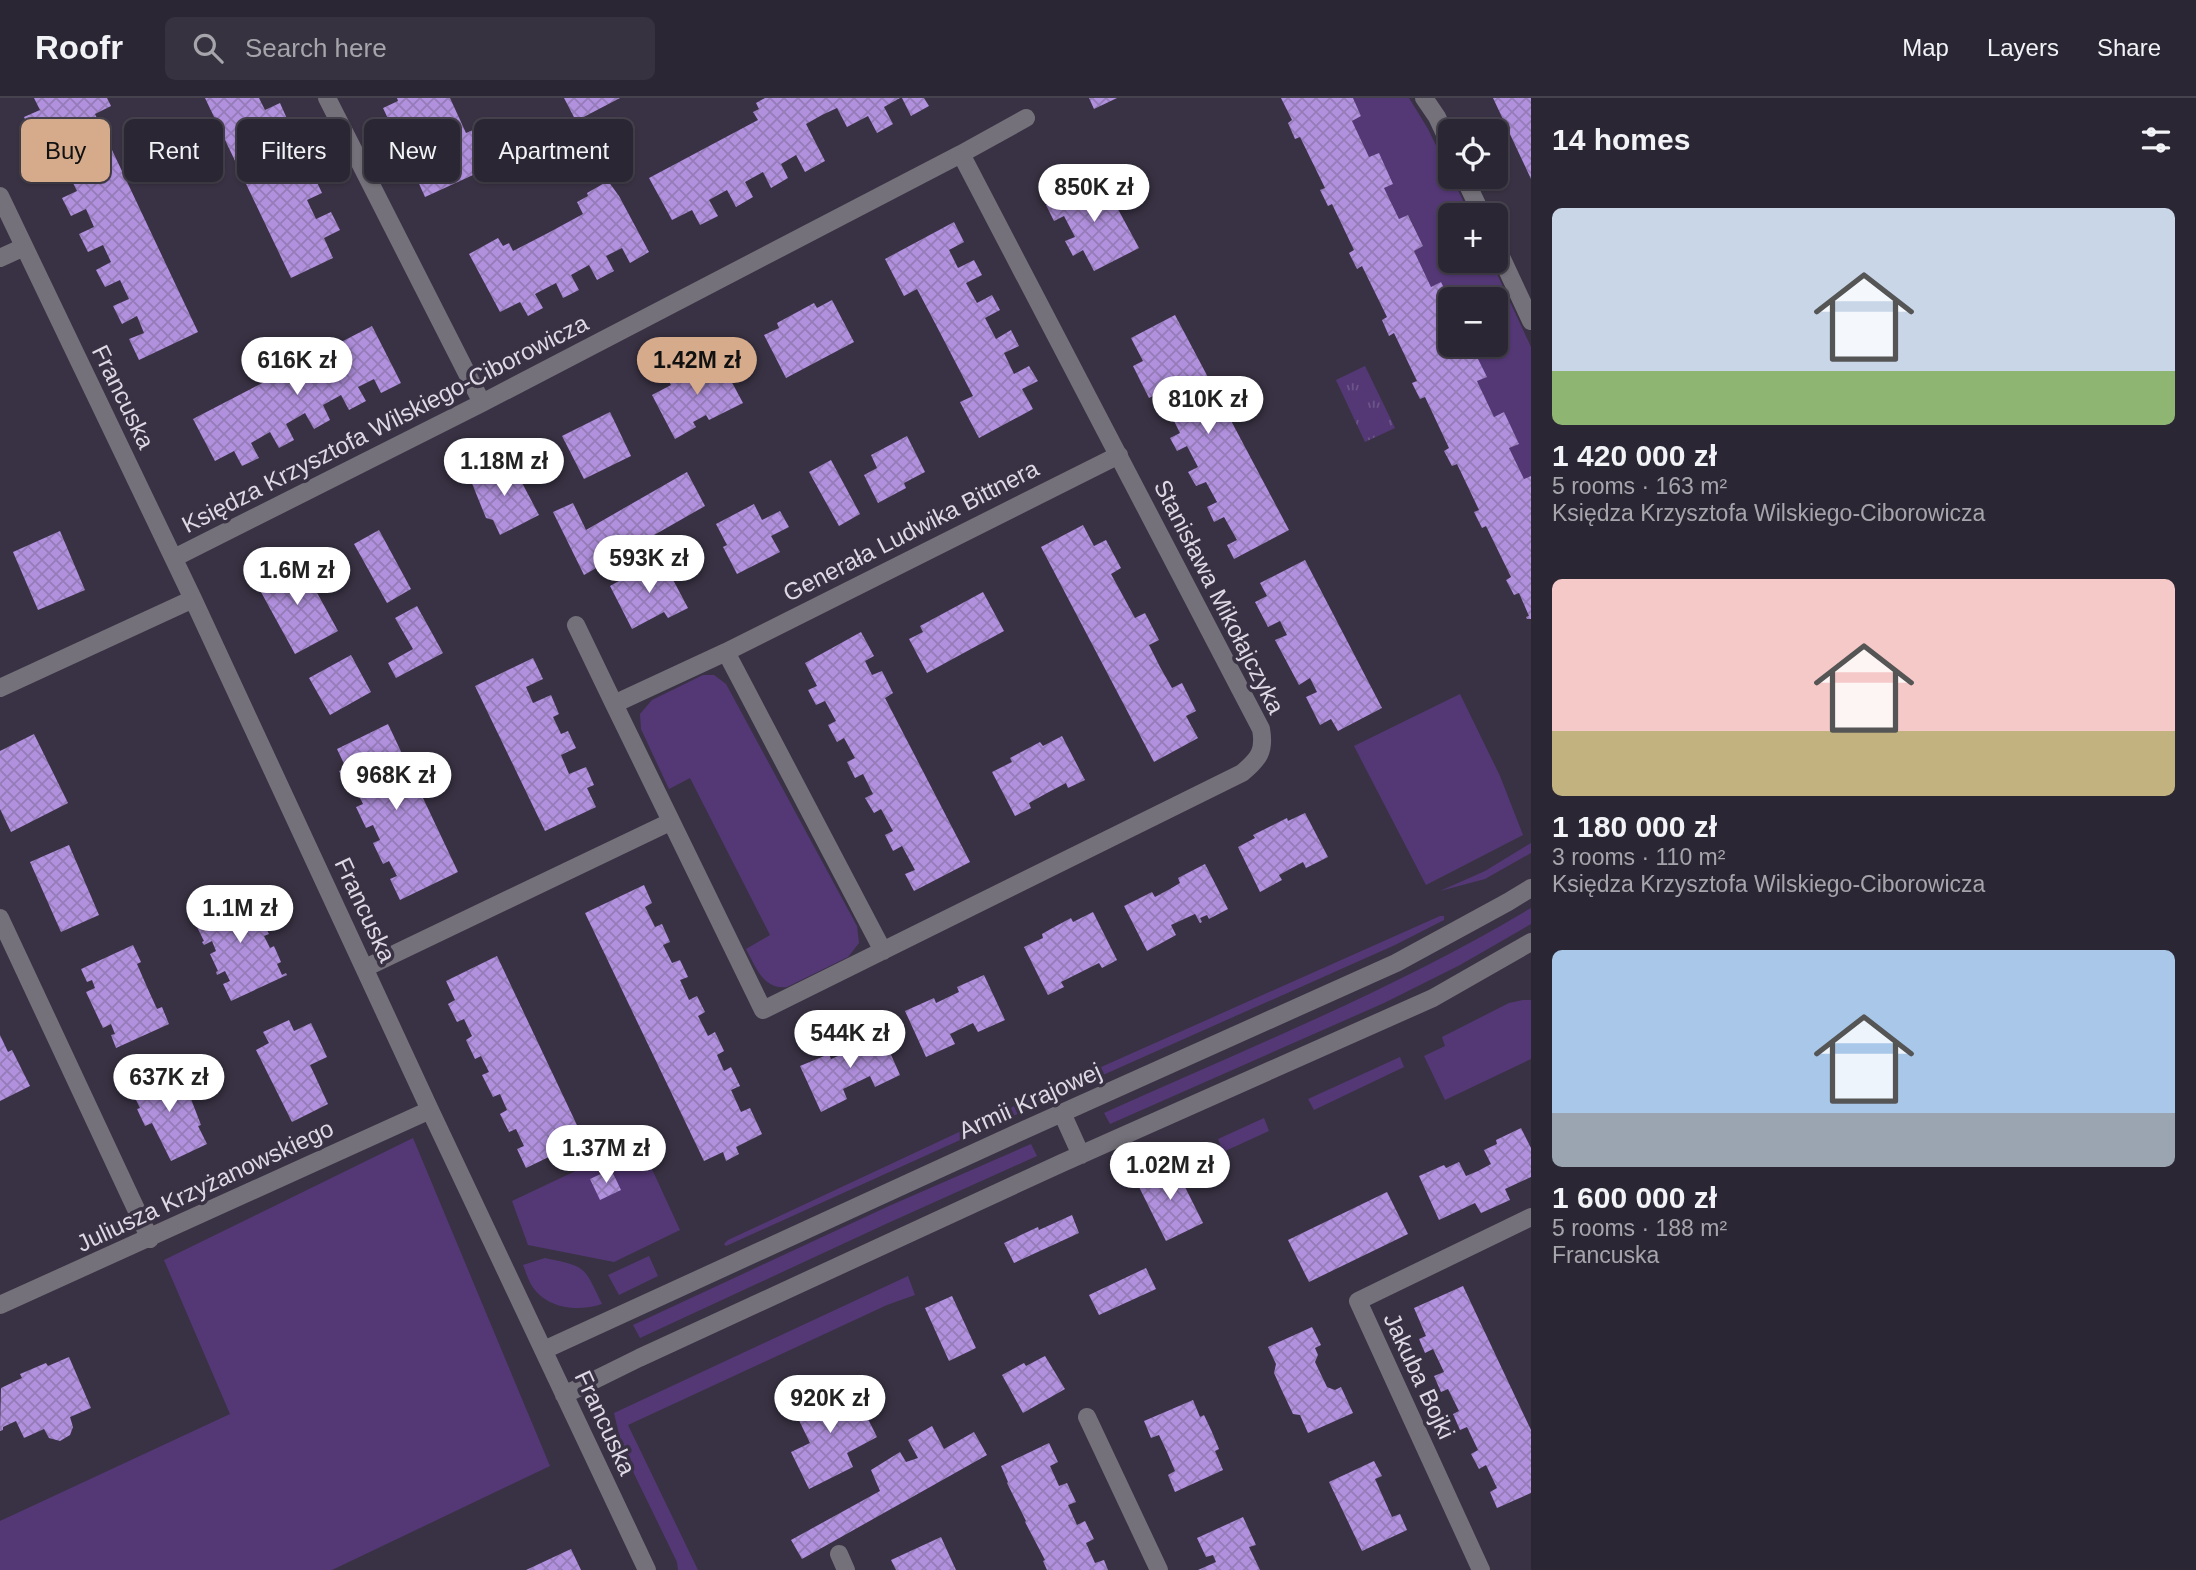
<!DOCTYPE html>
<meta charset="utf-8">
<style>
:root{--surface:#2b2633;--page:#37323f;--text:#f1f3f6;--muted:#a6a5ac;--line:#47434e;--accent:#d6ab8b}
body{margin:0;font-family:Arial,sans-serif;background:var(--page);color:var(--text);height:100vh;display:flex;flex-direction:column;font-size:26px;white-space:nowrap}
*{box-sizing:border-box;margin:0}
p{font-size:23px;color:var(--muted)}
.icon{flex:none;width:38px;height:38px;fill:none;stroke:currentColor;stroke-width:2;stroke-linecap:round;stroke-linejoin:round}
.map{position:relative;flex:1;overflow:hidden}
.details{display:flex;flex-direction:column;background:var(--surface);width:665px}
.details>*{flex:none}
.guide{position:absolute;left:21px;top:21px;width:665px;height:63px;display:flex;gap:14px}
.controls{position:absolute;left:1438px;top:21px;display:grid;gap:14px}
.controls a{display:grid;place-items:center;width:70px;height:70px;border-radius:10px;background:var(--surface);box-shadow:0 2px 5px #0004,0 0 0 2px var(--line);font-size:35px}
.price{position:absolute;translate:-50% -60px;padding:0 16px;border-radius:24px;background:#fff;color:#222;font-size:23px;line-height:46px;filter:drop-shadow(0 2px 4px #0008)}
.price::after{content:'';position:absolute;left:50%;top:42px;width:21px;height:16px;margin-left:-10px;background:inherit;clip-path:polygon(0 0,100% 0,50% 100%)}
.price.selected{background:var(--accent);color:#111}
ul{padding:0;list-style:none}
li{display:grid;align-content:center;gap:14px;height:371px;padding:0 21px}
li span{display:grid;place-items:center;height:217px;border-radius:10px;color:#555}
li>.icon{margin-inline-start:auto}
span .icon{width:126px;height:126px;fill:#fffc;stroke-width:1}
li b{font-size:30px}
h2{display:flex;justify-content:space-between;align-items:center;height:84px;padding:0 21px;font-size:30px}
.tag{padding:0 24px;border-radius:10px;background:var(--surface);box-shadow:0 2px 5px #0004,0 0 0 2px var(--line);font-size:24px;line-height:63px}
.tag.selected{background:var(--accent);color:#111}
header{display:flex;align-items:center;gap:42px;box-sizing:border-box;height:98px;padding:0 35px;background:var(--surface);border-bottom:2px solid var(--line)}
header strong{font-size:33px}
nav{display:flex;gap:38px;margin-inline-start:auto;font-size:24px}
.search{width:490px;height:63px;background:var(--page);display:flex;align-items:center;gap:18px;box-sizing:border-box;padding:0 24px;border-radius:10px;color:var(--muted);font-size:26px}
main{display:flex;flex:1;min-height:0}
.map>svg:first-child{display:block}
</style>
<header>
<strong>Roofr</strong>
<div class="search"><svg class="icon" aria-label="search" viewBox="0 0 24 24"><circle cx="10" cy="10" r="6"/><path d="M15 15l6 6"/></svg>Search here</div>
<nav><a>Map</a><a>Layers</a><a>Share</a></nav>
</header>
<main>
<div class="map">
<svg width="1531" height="1472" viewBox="0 0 1531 1472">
<defs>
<pattern id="park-tufts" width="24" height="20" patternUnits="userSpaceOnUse" patternTransform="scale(1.75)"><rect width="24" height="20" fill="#543876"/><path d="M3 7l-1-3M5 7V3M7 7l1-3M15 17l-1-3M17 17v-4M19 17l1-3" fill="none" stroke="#6c5489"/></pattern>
<pattern id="building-cross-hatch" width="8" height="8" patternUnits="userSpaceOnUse" patternTransform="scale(1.75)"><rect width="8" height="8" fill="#b190de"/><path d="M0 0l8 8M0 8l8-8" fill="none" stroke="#957cb8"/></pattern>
</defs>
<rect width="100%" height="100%" fill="#393244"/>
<path fill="#543876" d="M1353 0H1409L1428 31 1470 117H1451V163H1491L1531 249V378L1524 381 1509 350 1518 346 1503 315 1494 319 1477 283 1486 278 1471 248 1462 252 1459 247H1496V201H1451V205L1431 189 1414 153 1423 148 1409 118 1399 121 1384 90 1393 86 1379 55 1369 59 1352 23 1361 18Z
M703 577H714L726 586 857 828 859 845 848 859 787 889C763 892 756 869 746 851L770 837 690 680 669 691 641 631 640 616 652 602Z
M1460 596 1500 678 1523 737 1426 787 1354 648Z
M1531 745V755L1485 781 1440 793 1485 773Z
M1531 810V826L1460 867 1384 905 1110 1026 1104 1015C1248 950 1396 891 1531 810Z
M1440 818H1444V822L1395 847 1076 989H1073L1072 982Z
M1523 902H1531V961L1445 1002 1424 958 1445 948 1442 939 1509 905Z
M1400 959 1404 969 1314 1012 1308 1001Z
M1030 1001 1035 1003 1033 1009 726 1148 724 1146 728 1142Z
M1264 1020 1269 1033 1223 1054 1218 1041Z
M413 1040 550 1368 332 1472H0V1423L230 1316 164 1162Z
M639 1043 680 1132 614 1164 528 1147 512 1103Z
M1031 1046 1037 1058 888 1125 640 1240 633 1227 889 1108Z
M649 1158 658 1178 619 1197 608 1177Z
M545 1160C587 1169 583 1167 602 1206 578 1214 547 1211 532 1188 528 1182 526 1174 523 1167Z
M908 1178 915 1197 887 1207 628 1327 698 1472H678L677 1464 623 1353 614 1315Z"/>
<path fill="url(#park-tufts)" d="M1365 268 1395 330 1365 344 1336 282Z"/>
<path fill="url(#building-cross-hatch)" d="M34 0H107L111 8 95 16 198 234 139 262 129 241 144 235 137 218 122 226 113 208 129 201 120 182 105 189 96 172 111 164 103 147 88 154 79 136 94 129 86 111 71 118 62 100 77 93 68 75 53 82 45 64 60 57 52 39 37 46 24 19 40 12Z
M205 0H259L265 12 280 5 288 23 273 31 281 48 297 41 305 59 290 67 299 85 314 78 322 95 307 102 316 121 331 114 340 132 324 140 333 160 291 180Z
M397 0H450L466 35 482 28 498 61 483 69 484 72 425 99 416 79 432 71 424 55 408 63 399 45 415 38 406 19 391 27 383 10 398 3Z
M564 0H620L576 23Z
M765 0H900L884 9 893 26 877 35 868 18 847 29 837 10 822 17 806 26 825 63 805 74 796 57 781 66 788 80 771 90 763 74 745 84 753 99 736 109 727 92 709 102 718 118 700 127 692 112 672 122 649 80 758 22 753 14 759 11 756 5Z
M902 0H924L929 8 911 18Z
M1089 0H1117L1094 11Z
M1281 0H1353L1361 18 1352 23 1369 59 1379 55 1393 86 1384 90 1399 121 1408 117 1423 148 1414 153 1431 189 1441 184 1451 205V218L1446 220 1451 229V247H1459L1462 252 1471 247 1487 279 1477 283 1494 319 1504 314 1519 346 1509 350 1524 381 1531 378V521H1527L1526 519 1529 518 1519 495 1514 497 1506 482 1511 479 1486 428 1482 430 1474 414 1479 412 1457 366 1452 368 1444 353 1449 350 1425 299 1420 301 1412 285 1417 283 1394 235 1389 238 1382 222 1387 219 1362 168 1357 171 1349 155 1354 152 1332 106 1328 108 1320 92 1325 90 1300 39 1295 41 1288 25 1292 22Z
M1493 0H1531V81Z
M1100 78 1139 150 1094 173 1083 152 1073 158 1065 143 1075 139 1064 118 1054 123 1046 107Z
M608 83 619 98 649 154 630 165 622 150 606 158 614 173 597 182 589 167 571 177 579 192 563 200 556 185 535 196 543 210 528 218 520 204 500 214 469 156 498 140 503 148 509 145 513 153 548 135 583 116 577 104 588 98 587 95Z
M954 124 964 144 949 152 958 170 974 162 982 177 966 185 977 205 992 197 1000 212 985 220 996 241 1011 232 1019 248 1004 255 1014 276 1029 268 1038 283 1022 291 1033 311 979 340 960 304 973 298 936 227 917 191 904 198 885 161Z
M832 202 854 244 786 280 764 237 779 230 777 225 814 205 817 210Z
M1175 217 1289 432 1234 461 1227 447 1237 442 1224 419 1214 424 1207 409 1217 404 1206 384 1196 388 1188 374 1198 369 1187 348 1177 353 1170 340 1180 335 1169 313 1159 295 1149 300 1133 268 1143 263 1131 240Z
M372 228 401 285 381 295 374 281 358 289 366 303 349 312 341 297 323 307 330 322 314 331 305 315 286 326 294 342 279 350 270 334 251 345 259 360 242 368 234 353 215 363 193 321Z
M720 262 743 305 709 322 706 317 693 324 696 329 675 341 652 297 671 287 669 283 684 274 699 267 701 271Z
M610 314 631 358 584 381 562 338Z
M907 338 925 374 904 385 906 390 878 405 864 377 877 370 871 357Z
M510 362 539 417 500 437 493 422 486 420 471 383Z
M831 362 860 416 839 428 809 374Z
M687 374 705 408 584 477 553 414 573 405 586 432Z
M754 406 762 422 780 413 789 429 771 438 780 454 737 476 723 449 727 447 716 426Z
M1083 427 1094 448 1106 442 1121 470 1111 476 1135 520 1145 515 1159 542 1149 547 1160 569 1172 590 1182 585 1196 613 1186 618 1198 640 1154 664 1041 449Z
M379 432 411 491 387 505 354 446Z
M60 433 85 492 38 512 13 454Z
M662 461 688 510 668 520 664 514 632 531 610 488 635 474 637 477Z
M299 462 338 533 295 556 256 485Z
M1305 462 1382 610 1338 633 1331 621 1320 627 1306 599 1317 594 1310 580 1299 587 1275 542 1287 537 1280 523 1268 529 1255 504 1267 498 1260 485Z
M983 494 1004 533 927 575 909 541 923 534 920 528Z
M417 508 443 555 396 580 388 565 413 551 395 520Z
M861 534 874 558 865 563 872 577 882 573 893 595 885 600 970 764 914 793 905 776 915 772 902 748 893 753 885 737 893 733 881 711 874 715 865 700 873 696 863 676 855 680 847 664 855 660 844 640 837 644 828 627 836 623 825 603 816 607 808 592 817 588 805 565Z
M351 557 371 594 330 617 309 580Z
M533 560 543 581 526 589 533 605 551 597 559 616 553 619 561 636 568 633 576 650 561 657 569 676 586 669 594 687 587 690 596 709 545 733 475 588Z
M388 626 458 774 400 802 390 781 397 778 389 763 383 766 373 745 380 742 373 727 366 730 356 709 363 706 355 690 349 694 339 673 346 670 337 651Z
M34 636 68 705 11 734 0 711V653Z
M1062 638 1085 682 1068 690 1066 685 1047 695 1029 705 1031 710 1015 718 992 674 1012 664 1010 660 1040 644 1043 648Z
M1305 715 1328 759 1306 770 1303 764 1279 777 1282 782 1260 794 1238 749 1255 740 1253 737 1287 720 1288 723Z
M69 747 99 817 61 834 30 764Z
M1205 766 1228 811 1209 821 1207 817 1200 820 1202 824 1200 825 1195 816 1171 827 1176 837 1147 853 1124 808 1152 794 1155 799 1170 791 1180 785 1178 780Z
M644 787 652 805 645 809 655 829 662 826 670 844 663 847 672 865 680 862 688 879 680 882 689 902 697 898 705 914 698 918 708 938 715 934 724 953 717 957 724 973 731 969 740 988 731 992 741 1014 750 1010 762 1036 736 1049 739 1056 726 1063 723 1054 704 1063 585 815Z
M248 791 256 807 252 809 256 820 260 818 269 836 264 838 270 850 274 848 281 864 277 866 282 877 286 875 287 877 231 903 223 886 230 883 225 873 217 877 216 874 218 873 210 856 216 853 212 843 204 847 202 844 204 843 197 829 204 826 199 816 193 819 192 816Z
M1093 814 1117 862 1102 870 1099 865 1061 884 1064 889 1048 897 1024 849 1043 840 1042 836 1056 828 1071 820 1073 824Z
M133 847 141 864 137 866 147 889 157 911 162 909 169 926 116 950 111 937 115 936 111 926 103 930 86 894 95 890 92 882 87 884 81 871Z
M497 858 584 1042 526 1070 517 1051 524 1048 516 1031 509 1034 500 1016 507 1012 500 996 493 999 482 977 489 974 481 958 475 961 466 942 472 938 464 921 457 924 448 906 455 902 446 883Z
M984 877 1005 922 978 934 973 925 950 936 955 946 926 959 905 913 934 900 936 905 959 894 957 889Z
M289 922 294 933 311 925 327 959 310 967 328 1006 292 1024 256 952 269 945 263 934Z
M880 932 900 977 875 989 870 978 843 991 847 1001 821 1014 800 968 829 956 831 961 843 956 855 950 853 944Z
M0 937 8 954 12 952 30 988 0 1003Z
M163 971 173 994 186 988 201 1027 198 1028 207 1046 171 1063 152 1025 145 1028 137 1011 140 1010 129 988Z
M1521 1030 1531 1050V1079L1505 1091 1510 1102 1481 1115 1475 1105 1439 1122 1419 1078 1444 1067 1446 1070 1459 1064 1466 1078 1478 1073 1491 1066 1484 1052 1497 1046 1496 1042Z
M1173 1065 1203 1125 1166 1143 1136 1083Z
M611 1071 621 1092 600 1102 590 1081Z
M1387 1094 1408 1136 1309 1184 1288 1142Z
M1072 1117 1079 1135 1014 1165 1004 1145 1038 1129 1039 1132Z
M1146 1170 1156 1191 1099 1217 1089 1197Z
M1463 1188 1531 1332V1395L1497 1410 1490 1394 1497 1390 1486 1367 1479 1371 1471 1356 1478 1352 1467 1329 1460 1332 1453 1316 1459 1313 1448 1291 1441 1294 1434 1278 1444 1274 1433 1251 1425 1255 1419 1241 1426 1238 1414 1210Z
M952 1198 976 1250 949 1263 925 1210Z
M1312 1229 1321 1247 1315 1250 1318 1257 1315 1264 1327 1289 1335 1292 1341 1289 1353 1315 1308 1335 1300 1317 1293 1316 1283 1295 1274 1275 1276 1266 1268 1249Z
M1045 1258 1065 1291 1023 1315 1002 1277 1024 1265 1026 1268Z
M69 1259 91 1310 70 1319 73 1329 70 1337 60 1343 49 1340 44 1331 24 1340 16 1323 3 1329V1332L0 1333 1 1290 22 1280 20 1276 46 1265 48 1268Z
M843 1285 862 1323 868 1321 877 1339 847 1355 853 1369 809 1391 791 1354 810 1345 793 1310Z
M1193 1302 1200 1319 1204 1317 1212 1334 1219 1351 1215 1353 1223 1372 1175 1394 1168 1377 1175 1373 1167 1354 1159 1337 1151 1340 1144 1323Z
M932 1328 944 1351 974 1334 987 1357 802 1461 791 1442 880 1393 871 1372 900 1354 906 1364 918 1360 908 1342Z
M1049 1345 1058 1364 1050 1368 1059 1388 1067 1385 1076 1404 1068 1407 1077 1427 1085 1423 1094 1441 1086 1445 1095 1465 1104 1462 1108 1472H1047L1043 1463 1045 1462 1025 1424 1026 1423 1007 1385 1008 1384 1001 1368Z
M1374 1363 1382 1378 1375 1381 1383 1399 1392 1419 1400 1416 1407 1432 1362 1453 1329 1384Z
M1243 1419 1256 1447 1249 1449 1260 1472H1198L1216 1464 1213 1457 1206 1459 1197 1440Z
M941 1439 956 1472H896L891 1462Z
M571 1451 581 1472H526Z"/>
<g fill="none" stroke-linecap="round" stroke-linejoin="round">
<path stroke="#75717a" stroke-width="18" d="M327 0 482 305
M1424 0 1437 19 1451 49
M961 56 1261 631C1265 653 1259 661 1242 675L763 912 614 606 726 554 1119 357
M1464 79 1482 117
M0 98 193 501 430 1012 647 1472
M1496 148 1531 223
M0 160 24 149
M174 460 482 305 961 56 1026 20
M576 527 614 606
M726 554 883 853
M0 590 193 501
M0 820 150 1141
M365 870 670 724
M1062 1015 1081 1057
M0 1207 430 1012
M544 1252 1024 1032 1396 865 1508 804 1531 790
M564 1297 639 1260 1062 1065 1433 900 1531 844
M1087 1319 1159 1472
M839 1456 846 1472
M1481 1472 1358 1203 1531 1119"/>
</g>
<g text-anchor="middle" stroke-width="7" stroke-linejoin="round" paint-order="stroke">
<g font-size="24" fill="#ddd8e4" stroke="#393244">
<text transform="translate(123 299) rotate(64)" y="8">Francuska</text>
<text transform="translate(385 326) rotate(-27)" y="8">Księdza Krzysztofa Wilskiego-Ciborowicza</text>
<text transform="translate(911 433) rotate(-27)" y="8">Generała Ludwika Bittnera</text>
<text transform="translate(1219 499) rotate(63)" y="8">Stanisława Mikołajczyka</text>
<text transform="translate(365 812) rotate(65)" y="8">Francuska</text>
<text transform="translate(1030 1003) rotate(-24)" y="8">Armii Krajowej</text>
<text transform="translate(205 1088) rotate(-25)" y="8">Juliusza Krzyżanowskiego</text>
<text transform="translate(1419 1278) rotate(65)" y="8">Jakuba Bojki</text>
<text transform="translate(605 1325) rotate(65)" y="8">Francuska</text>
</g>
</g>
</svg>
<div class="controls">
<a><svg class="icon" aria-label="locate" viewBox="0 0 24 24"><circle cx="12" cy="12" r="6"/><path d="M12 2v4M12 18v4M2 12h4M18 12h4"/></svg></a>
<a>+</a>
<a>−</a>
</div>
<b class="price" style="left:1094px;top:126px">850K zł</b>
<b class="price" style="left:297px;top:299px">616K zł</b>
<b class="price selected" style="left:697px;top:299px">1.42M zł</b>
<b class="price" style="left:1208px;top:338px">810K zł</b>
<b class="price" style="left:504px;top:400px">1.18M zł</b>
<b class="price" style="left:649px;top:497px">593K zł</b>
<b class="price" style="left:297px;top:509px">1.6M zł</b>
<b class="price" style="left:396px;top:714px">968K zł</b>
<b class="price" style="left:240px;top:847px">1.1M zł</b>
<b class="price" style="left:850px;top:972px">544K zł</b>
<b class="price" style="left:169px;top:1016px">637K zł</b>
<b class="price" style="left:606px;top:1087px">1.37M zł</b>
<b class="price" style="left:1170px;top:1104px">1.02M zł</b>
<b class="price" style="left:830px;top:1337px">920K zł</b>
<div class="guide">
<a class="tag selected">Buy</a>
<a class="tag">Rent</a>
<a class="tag">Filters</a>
<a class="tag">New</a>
<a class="tag">Apartment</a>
</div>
</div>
<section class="details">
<h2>14 homes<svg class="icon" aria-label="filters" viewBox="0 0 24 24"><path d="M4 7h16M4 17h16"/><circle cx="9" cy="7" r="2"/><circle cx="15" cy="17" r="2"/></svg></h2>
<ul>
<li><span style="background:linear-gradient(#c9d6e8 75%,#8fb573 0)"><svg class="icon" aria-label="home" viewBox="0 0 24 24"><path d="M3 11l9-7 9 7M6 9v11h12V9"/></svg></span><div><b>1 420 000 zł</b><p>5 rooms · 163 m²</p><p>Księdza Krzysztofa Wilskiego-Ciborowicza</p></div></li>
<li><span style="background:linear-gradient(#f6c9c9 70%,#c2b280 0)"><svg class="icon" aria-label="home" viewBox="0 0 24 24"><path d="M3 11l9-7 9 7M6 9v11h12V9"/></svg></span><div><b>1 180 000 zł</b><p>3 rooms · 110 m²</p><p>Księdza Krzysztofa Wilskiego-Ciborowicza</p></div></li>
<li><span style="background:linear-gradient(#a9c7e8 75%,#9aa5b1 0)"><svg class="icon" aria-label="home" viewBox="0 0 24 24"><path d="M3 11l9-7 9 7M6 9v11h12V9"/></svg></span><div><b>1 600 000 zł</b><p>5 rooms · 188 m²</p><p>Francuska</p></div></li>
</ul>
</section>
</main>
